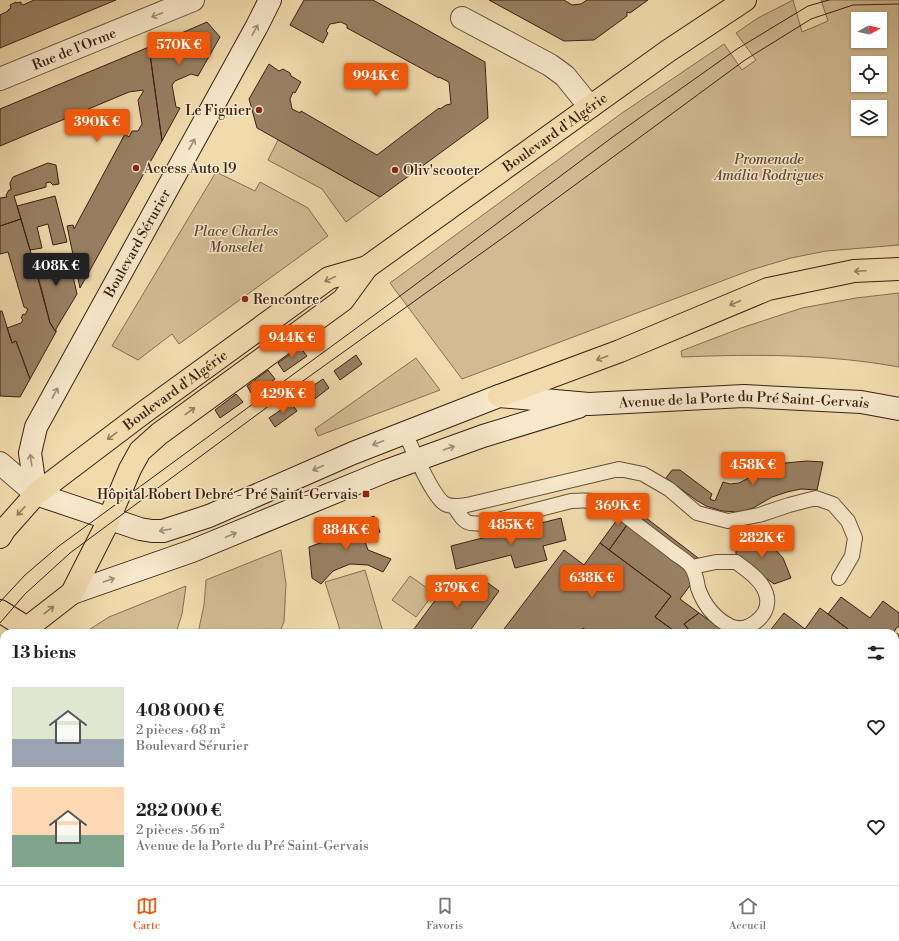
<!DOCTYPE html>
<html lang="fr">
<meta charset="utf-8">
<style>
:root{--surface:#fff;--page:#f2f2f2;--text:#202124;--muted:#757577;--line:#e0e0e0;--accent:#ea580c}
body{margin:0;font-family:"Libre Bodoni",serif;background:var(--page);color:var(--text);height:100vh;display:flex;flex-direction:column;font-size:15px;white-space:nowrap}
*{box-sizing:border-box;margin:0}
p{font-size:13px;color:var(--muted)}
.icon{flex:none;width:22px;height:22px;fill:none;stroke:currentColor;stroke-width:2;stroke-linecap:round;stroke-linejoin:round}
.map{position:relative;flex:1;overflow:hidden}
.details{position:absolute;left:0px;top:629px;width:899px;height:256px;display:flex;flex-direction:column;background:var(--surface);border-radius:12px 12px 0 0;box-shadow:0 1px 3px #0004}
.details>*{flex:none}
.needle{width:26px;rotate:82deg}
.buttons{position:absolute;left:851px;top:12px;display:grid;gap:8px}
.buttons a{display:grid;place-items:center;width:36px;height:36px;border-radius:0px;background:var(--surface);box-shadow:0 1px 3px #0004;font-size:20px}
.price{position:absolute;translate:-50% -34px;padding:0 9px;border-radius:4px;background:var(--accent);color:#fff;font-size:13px;line-height:26px;filter:drop-shadow(0 1px 2px #0008)}
.price::after{content:'';position:absolute;left:50%;top:24px;width:12px;height:9px;margin-left:-6px;background:inherit;clip-path:polygon(0 0,100% 0,50% 100%)}
.price.selected{background:#222;color:#fff}
ul{padding:0;list-style:none}
li{display:flex;align-items:center;gap:12px;height:100px;padding:0 12px}
li span{display:grid;place-items:center;flex:none;width:112px;height:80px;border-radius:0px;color:#555}
li>.icon{margin-inline-start:auto}
span .icon{width:48px;height:48px;fill:#fffc;stroke-width:1}
li b{font-size:17px}
h2{display:flex;justify-content:space-between;align-items:center;height:48px;padding:0 12px;font-size:17px}
.menu{display:flex;justify-content:space-around;align-items:center;height:56px;border-top:1px solid var(--line);background:var(--surface);font-size:11px;color:var(--muted)}
.menu a{display:grid;justify-items:center;gap:2px}
.menu .selected{color:var(--accent)}
.map>svg:first-child{display:block}
</style>
<div class="map">
<svg width="899" height="885" viewBox="0 0 899 885">
<rect width="100%" height="100%" fill="#f1dbad"/>
<filter id="stains"><feTurbulence type="fractalNoise" baseFrequency=".005" numOctaves="4"/><feColorMatrix values="0 0 0 0 .2 0 0 0 0 .09 0 0 0 0 .02 0 0 0 .5 -.17"/></filter>
<radialGradient id="worn" r=".72"><stop offset=".6" stop-color="#630" stop-opacity="0"/><stop offset="1" stop-color="#630" stop-opacity=".3"/></radialGradient>
<path fill="#d2bb93" stroke="#866e54" fill-rule="evenodd" d="M793 0 802 32 828 21 821 0H899V245L826 251 791 258 751 270 462 379 390 283 622 113 724 44 742 70 756 60 736 33 758 18ZM858 19H880V41H858ZM858 63H880V85H858ZM858 107H880V129H858Z
M278 140 380 197 346 222 322 189 268 160Z
M216 172 255 191 260 182 308 208 328 236 179 344 172 334 138 360 112 346Z
M899 293V367C828 354 754 354 682 357L681 351 741 328 802 308 856 298Z
M416 358 440 390 318 436 315 429Z
M281 550 286 584 284 622 279 633 209 632 208 633H198L204 605 206 580Z
M365 570 383 632 341 633 325 582Z
M410 576 434 593 416 617 392 600Z
M186 586 182 614 176 633H84L109 617Z
M4 790V834L0 833V811Z"/>
<path fill="#998164" stroke="#3a2014" d="M34 0H116L0 48V15L8 11V10L11 8 10 5 16 2V3L21 2V4L23 5Z
M304 0H373L485 62 488 118 380 197 257 128 249 99 269 64 279 71 283 69 290 73 291 76 301 82 295 93 293 92 290 99 292 109 300 113 301 111 377 155 439 108 440 109 446 105 451 104 449 82 439 77V78L347 28V25L341 22 330 24 326 31 328 33 323 43 290 25Z
M489 0H564L572 5 581 4 587 0H648L630 13 627 12V16L594 40 564 41Z
M207 22 220 37 198 76 191 74 175 81 172 85 176 107 180 108 162 141 149 47Z
M149 47 162 141 80 288 67 226 73 225 74 229 125 134 129 137 132 131H138L142 124 138 100 143 92V90L129 92 0 146V109Z
M48 163 56 165 59 184 53 185 50 182 46 183V187L14 196 21 219 0 226V198L7 197 6 195 9 190H11L10 183 13 177Z
M55 196 67 242 53 245 48 224 37 227 42 248 30 250 17 206Z
M21 219 42 291 50 323 56 332 30 379 16 341 12 343 7 328 21 323 23 320 21 318 23 314 25 315 28 309 24 307 8 252 0 254V226Z
M68 254 77 294 56 329V332L50 323 33 260 37 259V262Z
M0 311H2L12 343 16 341 30 379 20 397 0 396Z
M300 347 307 356 284 372 278 363Z
M356 355 362 364 340 380 334 371Z
M268 370 275 379 253 396 247 386Z
M323 379 329 388 308 404 301 394Z
M236 394 243 402 220 418 215 410Z
M291 403 297 411 275 427 269 418Z
M807 461 823 462 817 490 801 489 787 492 772 497 753 508 739 512 722 511 706 506 696 500 666 478 672 470H680L712 494 710 499 715 501 723 482 730 484 739 483 766 469 785 463Z
M628 505 637 511 609 550 600 543Z
M637 511 706 564 680 599 699 613 684 624 690 631 688 633H677L655 617 671 596 609 550Z
M374 516 380 532 364 539 368 550 391 559 383 572 368 565 350 564 333 571 321 584 312 578 309 547 348 533 346 527Z
M561 518 566 540 543 546 547 560 515 568 511 555 456 569 451 546Z
M736 536 754 537 764 541 773 547 783 558 791 578 774 584 736 556Z
M600 543 671 596 655 617 677 633H590L583 628 579 633H501L564 550 584 565Z
M477 575 499 591 469 632 471 633H411L448 583 463 594Z
M841 597 870 618 883 601 899 613V627H897L894 632 899 635V757L895 762V633H853L828 614Z
M820 608 828 614 853 633H810L805 629Z
M699 613 725 632V633H688L690 631 684 624Z
M784 613 805 629 802 633H768Z
M899 757V818L895 823V762Z
M895 827 899 830V848L895 853Z
M13 881H69L104 885H13Z
M69 881H150V885H104Z
M258 881H309L305 885H261Z
M420 881H478L483 885H417Z
M478 881H487L493 885H483Z
M548 881H710L707 885H545L549 882Z
M710 881H746L751 885H707Z
M746 881H790L796 885H751Z
M810 881H830L827 885H807Z
M830 881H856L853 885H827Z"/>
<g fill="none" stroke-linecap="round" stroke-linejoin="round">
<g stroke="#684f3a" stroke-width="16">
<path id="lane" d="M405 433C412 448 432 496 445 504 451 507 460 506 467 505L619 469 643 474 669 489 697 513 728 521 759 515 789 505 816 498 833 504 848 521 855 538 852 556 839 578
M454 506C465 523 465 525 486 523L571 501C583 500 596 500 607 504 617 508 626 516 635 523 648 533 660 542 673 552 679 557 689 562 692 568 695 573 697 581 698 588 704 605 714 618 730 626 747 634 770 616 767 598 765 582 748 571 736 562H716L692 567
M0 841 4 842
M895 879 899 874"/>
</g>
<g stroke="#684f3a" stroke-width="24">
<g id="street">
<path d="M462 18 550 65 565 76 590 107"/>
<path id="s1" d="M0 79 193 0"/>
<path d="M0 463 36 494"/>
</g>
</g>
<g stroke="#3a2014" stroke-width="24">
<g id="secondary">
<path id="s2" d="M270 0 257 26 36 427 30 453 36 494 140 529 152 531H163L209 516 353 453 499 396 589 404 744 396 861 402 899 409"/>
<path d="M72 593 192 551 386 471 483 436 578 407"/>
</g>
</g>
<g stroke="#3a2014" stroke-width="24">
<g id="primary">
<path id="s3" d="M0 537 5 529 36 494 143 413 329 278 367 267 668 51 745 0"/>
<path d="M0 611 27 628"/>
<path d="M24 633 27 628 72 593 106 526 130 469 140 451 159 434 343 300 367 267"/>
<path d="M0 673 4 666"/>
</g>
</g>
<g stroke="#3a2014" stroke-width="24">
<path id="highway" d="M499 396 620 351 768 289 854 271 899 269"/>
</g>
<use href="#lane" stroke="#f6e8ca" stroke-width="14"/>
<use href="#street" stroke="#f6e8ca" stroke-width="22"/>
<use href="#secondary" stroke="#f6e8ca" stroke-width="22"/>
<use href="#primary" stroke="#f1dbad" stroke-width="22"/>
<use href="#highway" stroke="#f1dbad" stroke-width="22"/>
<path stroke="#3a2014" stroke-width="1" d="M0 602 25 575 59 546 392 302 614 136 737 49 808 6 829 0
M0 623 25 594 70 553 289 391 511 232 745 60 811 19 853 5 899 4"/>
</g>
<defs><path id="oneway-shaft" d="M-6 0H5M1.5-3L5.5 0L1.5 3" fill="none" stroke-width="1.6" stroke-linecap="round" stroke-linejoin="round"/></defs>
<g stroke="#a18e78">
<use href="#oneway-shaft" transform="translate(157 15) rotate(158)"/>
<use href="#oneway-shaft" transform="translate(255 30) rotate(-61)"/>
<use href="#oneway-shaft" transform="translate(192 144) rotate(-61)"/>
<use href="#oneway-shaft" transform="translate(55 393) rotate(-61)"/>
<use href="#oneway-shaft" transform="translate(378 443) rotate(159)"/>
<use href="#oneway-shaft" transform="translate(449 448) rotate(-19)"/>
<use href="#oneway-shaft" transform="translate(31 460) rotate(-98)"/>
<use href="#oneway-shaft" transform="translate(318 468) rotate(156)"/>
<use href="#oneway-shaft" transform="translate(165 530) rotate(170)"/>
<use href="#oneway-shaft" transform="translate(231 535) rotate(-23)"/>
<use href="#oneway-shaft" transform="translate(109 580) rotate(-19)"/>
</g>
<g stroke="#967e60">
<use href="#oneway-shaft" transform="translate(860 271) rotate(177)"/>
<use href="#oneway-shaft" transform="translate(330 279) rotate(155)"/>
<use href="#oneway-shaft" transform="translate(735 303) rotate(157)"/>
<use href="#oneway-shaft" transform="translate(602 358) rotate(160)"/>
<use href="#oneway-shaft" transform="translate(190 411) rotate(-36)"/>
<use href="#oneway-shaft" transform="translate(112 436) rotate(143)"/>
<use href="#oneway-shaft" transform="translate(21 511) rotate(132)"/>
<use href="#oneway-shaft" transform="translate(49 610) rotate(-38)"/>
</g>
<g fill="#8f2418" stroke="#f6e8ca" stroke-width="1.5">
<circle cx="259" cy="110" r="4"/>
<circle cx="136" cy="168" r="4"/>
<circle cx="395" cy="170" r="4"/>
<circle cx="245" cy="299" r="4"/>
<rect x="362" y="490" width="8" height="8" rx="2"/>
</g>
<g text-anchor="middle" stroke-width="3" stroke-linejoin="round" paint-order="stroke">
<g font-size="14" fill="#3a2014" stroke="#f6e8ca">
<text dy="5" stroke="none"><textPath href="#s1" startOffset="80">Rue de l'Orme</textPath></text>
<text dy="5" stroke="none"><textPath href="#s3" startOffset="691">Boulevard d'Algérie</textPath></text>
<text transform="translate(137 243) rotate(-61)" y="5">Boulevard Sérurier</text>
<text dy="5" stroke="none"><textPath href="#s3" startOffset="230">Boulevard d'Algérie</textPath></text>
<text dy="5" stroke="none"><textPath href="#s2" startOffset="1296">Avenue de la Porte du Pré Saint-Gervais</textPath></text>
</g>
<g font-size="14" fill="#3a2014" stroke="#f6e8ca" text-anchor="start">
<text x="251" y="115" text-anchor="end">Le Figuier</text>
<text x="144" y="173">Access Auto 19</text>
<text x="403" y="175">Oliv'scooter</text>
<text x="253" y="304">Rencontre</text>
<text x="358" y="499" text-anchor="end">Hôpital Robert Debré - Pré Saint-Gervais</text>
</g>
<g font-size="14" font-style="italic" fill="#604734" stroke="#f6e8ca">
<text x="769" y="164">Promenade<tspan x="769" dy="16">Amália Rodrigues</tspan></text>
<text x="236" y="236">Place Charles<tspan x="236" dy="16">Monselet</tspan></text>
</g>
</g>
<rect width="100%" height="100%" filter="url(#stains)"/>
<rect width="100%" height="100%" fill="url(#worn)"/>
</svg>
<div class="buttons">
<a><svg class="needle" viewBox="-14 -14 28 28"><path d="M0-13l5 13h-10z" fill="#e53935"/><path d="M0 13l5-13h-10z" fill="#757577"/></svg></a>
<a><svg class="icon" aria-label="locate" viewBox="0 0 24 24"><circle cx="12" cy="12" r="6"/><path d="M12 2v4M12 18v4M2 12h4M18 12h4"/></svg></a>
<a><svg class="icon" aria-label="layers" viewBox="0 0 24 24"><path d="M12 4l9 5-9 5-9-5zM3 14l9 5 9-5"/></svg></a>
</div>
<b class="price" style="left:179px;top:66px">570K €</b>
<b class="price" style="left:376px;top:97px">994K €</b>
<b class="price" style="left:97px;top:143px">390K €</b>
<b class="price selected" style="left:56px;top:287px">408K €</b>
<b class="price" style="left:292px;top:359px">944K €</b>
<b class="price" style="left:283px;top:415px">429K €</b>
<b class="price" style="left:753px;top:486px">458K €</b>
<b class="price" style="left:618px;top:527px">369K €</b>
<b class="price" style="left:511px;top:546px">485K €</b>
<b class="price" style="left:346px;top:551px">884K €</b>
<b class="price" style="left:762px;top:559px">282K €</b>
<b class="price" style="left:592px;top:599px">638K €</b>
<b class="price" style="left:457px;top:609px">379K €</b>
<section class="details">
<h2>13 biens<svg class="icon" aria-label="filters" viewBox="0 0 24 24"><path d="M4 7h16M4 17h16"/><circle cx="9" cy="7" r="2"/><circle cx="15" cy="17" r="2"/></svg></h2>
<ul>
<li><span style="background:linear-gradient(#dfe7d0 65%,#9aa5b1 0)"><svg class="icon" aria-label="home" viewBox="0 0 24 24"><path d="M3 11l9-7 9 7M6 9v11h12V9"/></svg></span><div><b>408 000 €</b><p>2 pièces · 68 m²</p><p>Boulevard Sérurier</p></div><svg class="icon" aria-label="heart" viewBox="0 0 24 24"><path d="M12 20l-8-8c-3-5 5-10 8-4 3-6 11-1 8 4z"/></svg></li>
<li><span style="background:linear-gradient(#ffd9b3 60%,#7fa58c 0)"><svg class="icon" aria-label="home" viewBox="0 0 24 24"><path d="M3 11l9-7 9 7M6 9v11h12V9"/></svg></span><div><b>282 000 €</b><p>2 pièces · 56 m²</p><p>Avenue de la Porte du Pré Saint-Gervais</p></div><svg class="icon" aria-label="heart" viewBox="0 0 24 24"><path d="M12 20l-8-8c-3-5 5-10 8-4 3-6 11-1 8 4z"/></svg></li>
</ul>
</section>
</div>
<nav class="menu">
<a class="selected"><svg class="icon" aria-label="map" viewBox="0 0 24 24"><path d="M3 6l6-2 6 2 6-2v14l-6 2-6-2-6 2zM9 4v14M15 6v14"/></svg>Carte</a>
<a><svg class="icon" aria-label="saved" viewBox="0 0 24 24"><path d="M7 4h10v16l-5-4-5 4z"/></svg>Favoris</a>
<a><svg class="icon" aria-label="home" viewBox="0 0 24 24"><path d="M3 11l9-7 9 7M6 9v11h12V9"/></svg>Accueil</a>
</nav>
